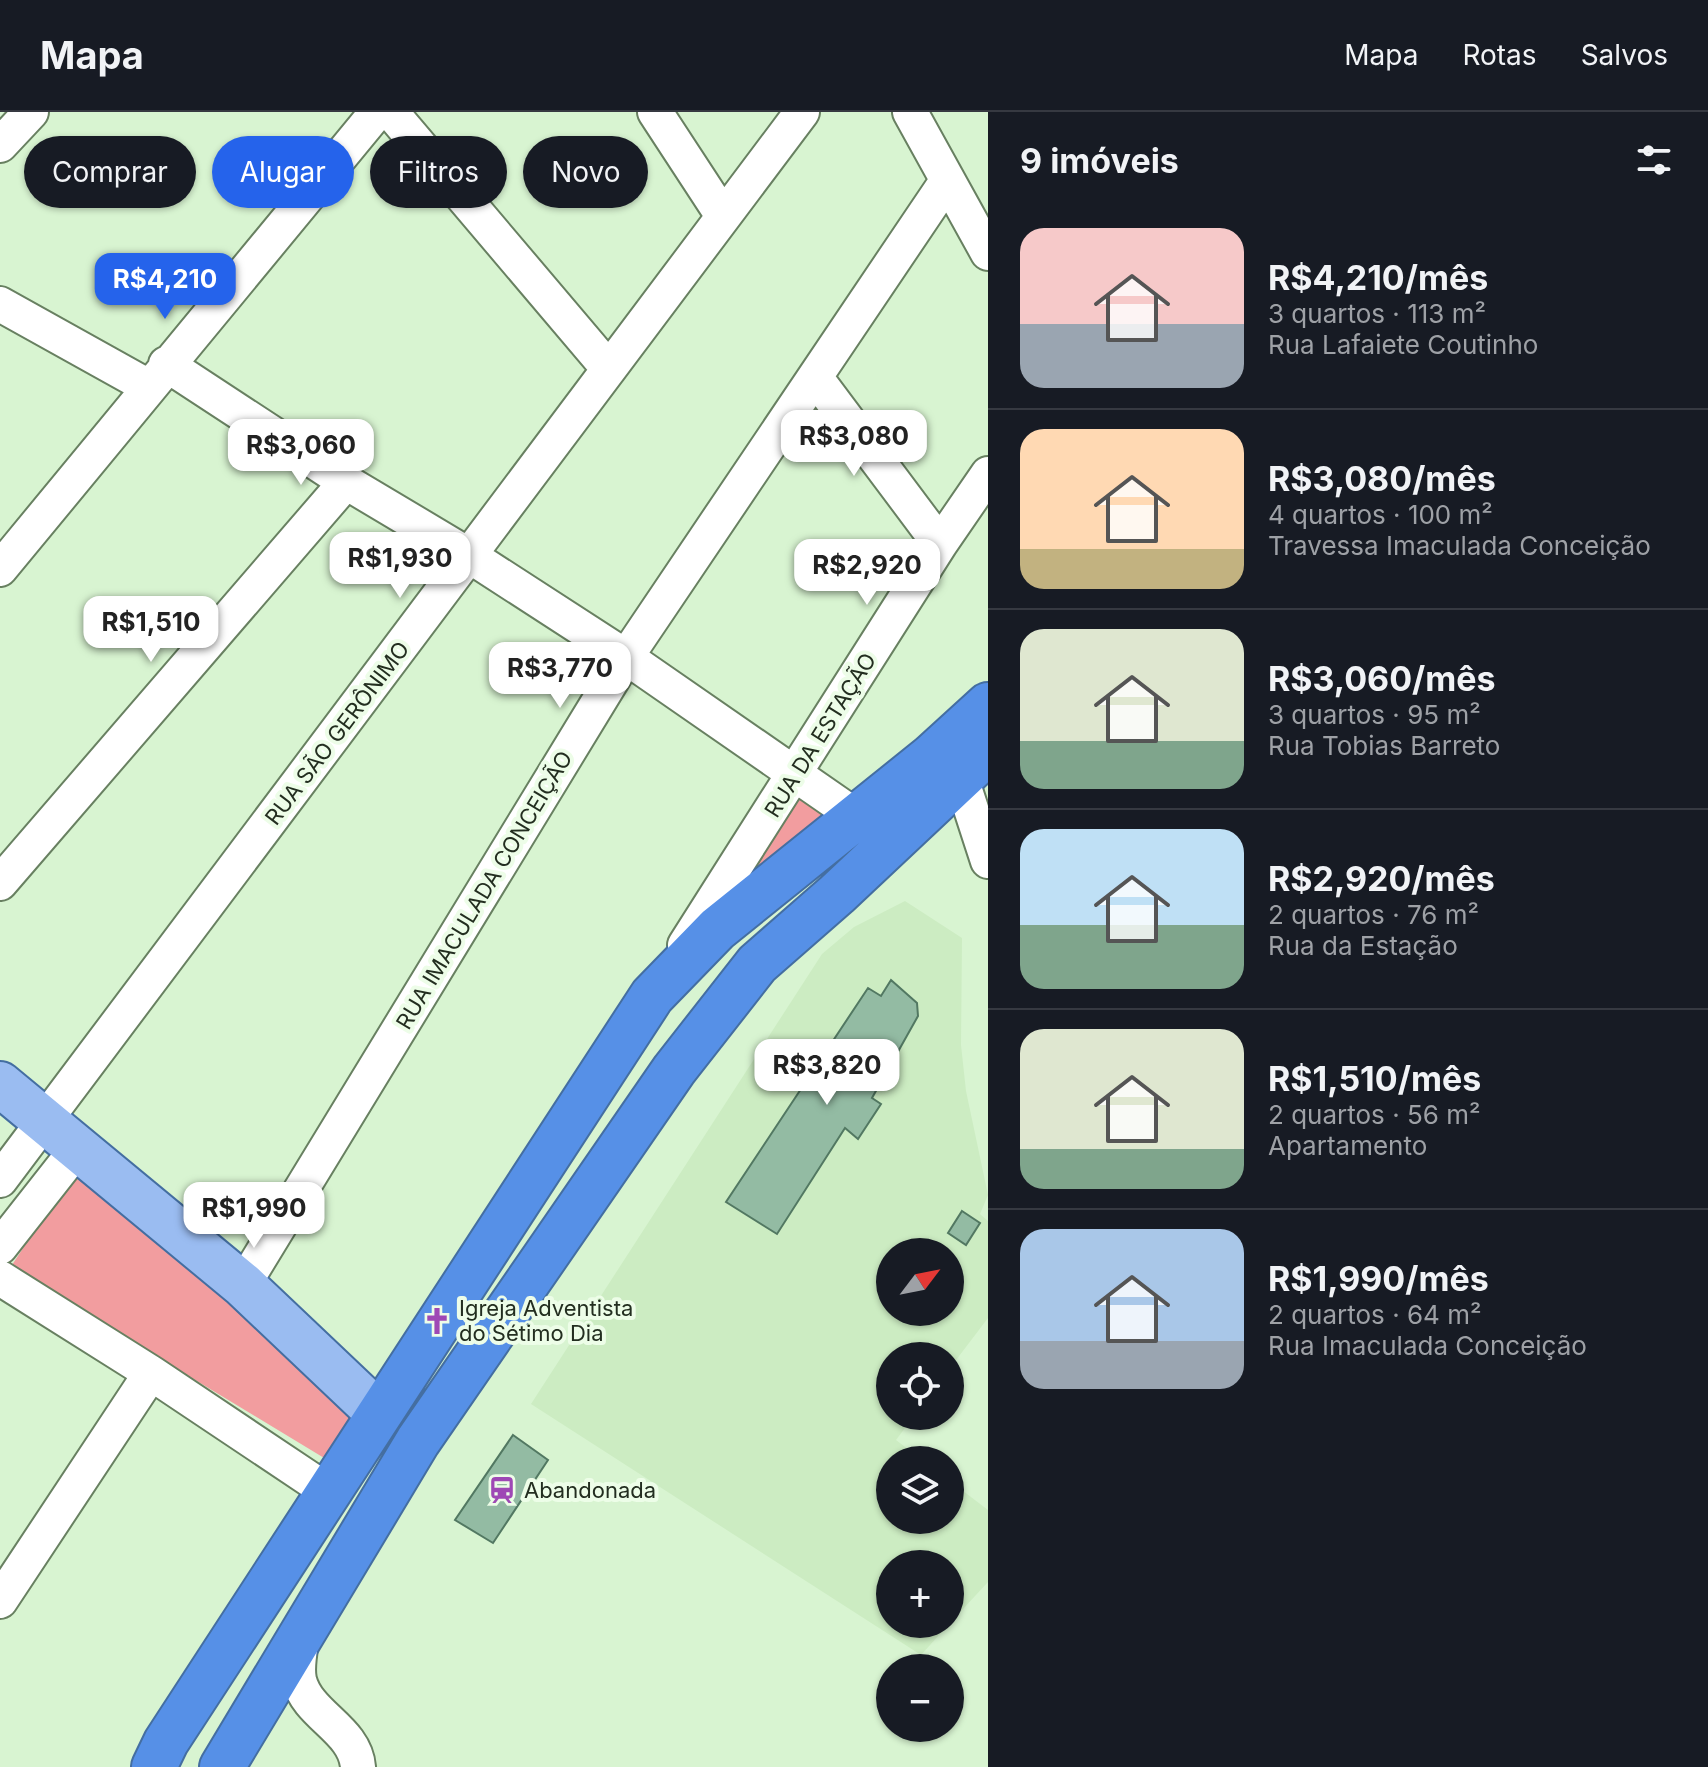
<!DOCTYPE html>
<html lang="pt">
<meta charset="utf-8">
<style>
:root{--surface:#171b24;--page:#20242c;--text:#f1f3f6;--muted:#9ea1a6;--line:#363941;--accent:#2563eb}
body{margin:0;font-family:Inter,sans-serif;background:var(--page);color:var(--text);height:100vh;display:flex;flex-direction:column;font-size:30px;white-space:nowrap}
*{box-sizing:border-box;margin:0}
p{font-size:26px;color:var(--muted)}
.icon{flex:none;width:44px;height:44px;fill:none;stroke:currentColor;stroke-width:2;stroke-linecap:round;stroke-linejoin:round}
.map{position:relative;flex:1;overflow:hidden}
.sheet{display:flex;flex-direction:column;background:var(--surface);width:720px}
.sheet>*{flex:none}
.hud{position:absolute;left:24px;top:24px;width:760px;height:72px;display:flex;gap:16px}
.needle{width:52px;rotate:58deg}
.tools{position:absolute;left:876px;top:1126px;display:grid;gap:16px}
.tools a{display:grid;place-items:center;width:88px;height:88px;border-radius:50%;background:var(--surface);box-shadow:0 2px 6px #0004;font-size:40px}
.price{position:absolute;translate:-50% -68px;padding:0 18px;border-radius:16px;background:#fff;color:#222;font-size:26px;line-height:52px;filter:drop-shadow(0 2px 4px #0008)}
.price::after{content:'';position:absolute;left:50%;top:48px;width:24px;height:18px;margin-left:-12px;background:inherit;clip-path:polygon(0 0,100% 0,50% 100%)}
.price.active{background:var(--accent);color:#fff}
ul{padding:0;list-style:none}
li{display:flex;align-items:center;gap:24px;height:200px;padding:0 32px}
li+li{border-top:2px solid var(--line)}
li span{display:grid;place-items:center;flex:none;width:224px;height:160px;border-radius:24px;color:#555}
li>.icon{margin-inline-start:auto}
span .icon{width:96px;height:96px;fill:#fffc;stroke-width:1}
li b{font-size:34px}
h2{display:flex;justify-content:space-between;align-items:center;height:96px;padding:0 32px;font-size:34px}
.pill{padding:0 28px;border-radius:36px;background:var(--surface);box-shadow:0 2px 6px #0004;font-size:28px;line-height:72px}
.pill.active{background:var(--accent);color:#fff}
header{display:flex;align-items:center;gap:48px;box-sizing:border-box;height:112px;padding:0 40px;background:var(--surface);border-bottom:2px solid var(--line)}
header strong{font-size:38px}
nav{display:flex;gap:44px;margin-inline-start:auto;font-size:28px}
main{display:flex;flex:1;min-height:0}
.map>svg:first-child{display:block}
</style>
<header>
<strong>Mapa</strong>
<nav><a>Mapa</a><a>Rotas</a><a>Salvos</a></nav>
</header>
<main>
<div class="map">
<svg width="988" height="1655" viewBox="0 0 988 1655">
<rect width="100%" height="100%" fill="#d8f4d1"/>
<path fill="#ccecc2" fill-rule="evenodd" d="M905 789 962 826 961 933 966 979 988 1083 980 1102 988 1109V1206L950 1256V1244H890V1304H914L896 1328 922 1348H890V1408H950V1369L988 1398V1470L950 1511V1452H890V1512H949L921 1543 531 1292 822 842 854 815ZM890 1140H950V1200H890Z"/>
<path fill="#f29d9f" d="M799 676 829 699 722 799Z
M77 1054 369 1305 339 1355 10 1156Z"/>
<path fill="#93bba3" stroke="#527862" stroke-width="2" d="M891 868 917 891 918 904 872 986 881 992 858 1027 845 1016 777 1122 726 1090 868 876 881 884Z
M962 1099 980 1111 966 1133 948 1121Z
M513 1323 548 1348 493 1431 455 1408Z"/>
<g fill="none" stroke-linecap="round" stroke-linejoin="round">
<g stroke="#688061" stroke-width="38">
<path id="minor" d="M391 0 608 256
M655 0 723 104
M910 0 988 141
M0 33 31 0
M0 192 149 275
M166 252 346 370 470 444 626 545 857 705
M815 265 940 432
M0 457 377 0
M961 666 988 749
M0 771 346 370
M685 833 940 432 988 362
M0 1068 802 0
M0 1135 77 1037
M0 1166 151 1261 329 1380
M243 1173 626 545 947 69
M0 1489 151 1261
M302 1524C300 1538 296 1554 299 1568 308 1604 355 1617 358 1655"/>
</g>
<g stroke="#446ea1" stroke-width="48">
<path id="major" d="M0 972 243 1173 378 1301"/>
</g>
<g stroke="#446ea1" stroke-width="48">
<path id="highway" d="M154 1655 166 1630 652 884 717 817 931 645 988 593
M222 1655 418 1329 674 958 757 852 837 782 988 640"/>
</g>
<use href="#minor" stroke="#fff" stroke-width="34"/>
<use href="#major" stroke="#9abcf1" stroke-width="44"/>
<use href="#highway" stroke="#5690e7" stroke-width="44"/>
</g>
<defs>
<g id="church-bare" transform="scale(2.16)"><path d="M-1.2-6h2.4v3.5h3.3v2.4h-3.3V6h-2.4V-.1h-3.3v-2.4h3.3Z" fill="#9e48b5" stroke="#edfde8" stroke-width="2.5" paint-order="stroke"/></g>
<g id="station-bare" transform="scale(2.16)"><path d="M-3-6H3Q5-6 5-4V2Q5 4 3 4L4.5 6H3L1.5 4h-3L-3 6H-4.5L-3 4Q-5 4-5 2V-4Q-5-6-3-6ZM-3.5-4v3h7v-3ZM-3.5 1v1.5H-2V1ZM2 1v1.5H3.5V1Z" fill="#9e48b5" stroke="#edfde8" stroke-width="2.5" paint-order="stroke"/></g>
</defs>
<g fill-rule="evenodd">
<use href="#church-bare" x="437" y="1209"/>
<use href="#station-bare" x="502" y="1378"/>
</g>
<g text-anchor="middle" stroke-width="8" stroke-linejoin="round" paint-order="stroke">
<g font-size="22" fill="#232e20" stroke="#edfde8">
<text transform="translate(337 621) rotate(-53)" y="8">RUA SÃO GERÔNIMO</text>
<text transform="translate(820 623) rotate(-58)" y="8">RUA DA ESTAÇÃO</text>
<text transform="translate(484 778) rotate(-59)" y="8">RUA IMACULADA CONCEIÇÃO</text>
</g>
<g font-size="22" fill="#232e20" stroke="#edfde8" text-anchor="start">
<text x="459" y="1204">Igreja Adventista<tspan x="459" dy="25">do Sétimo Dia</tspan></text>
<text x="524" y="1386">Abandonada</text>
</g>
</g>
</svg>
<div class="tools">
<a><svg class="needle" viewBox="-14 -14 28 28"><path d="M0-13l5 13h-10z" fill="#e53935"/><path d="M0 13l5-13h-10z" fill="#9ea1a6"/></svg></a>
<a><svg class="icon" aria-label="locate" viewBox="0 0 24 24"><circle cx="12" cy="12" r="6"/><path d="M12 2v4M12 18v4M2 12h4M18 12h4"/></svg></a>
<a><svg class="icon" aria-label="layers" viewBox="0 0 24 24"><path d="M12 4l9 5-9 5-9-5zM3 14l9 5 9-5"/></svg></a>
<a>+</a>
<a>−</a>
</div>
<b class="price active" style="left:165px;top:209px">R$4,210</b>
<b class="price" style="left:854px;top:366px">R$3,080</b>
<b class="price" style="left:301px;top:375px">R$3,060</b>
<b class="price" style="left:400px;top:488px">R$1,930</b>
<b class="price" style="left:867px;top:495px">R$2,920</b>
<b class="price" style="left:151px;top:552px">R$1,510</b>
<b class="price" style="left:560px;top:598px">R$3,770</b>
<b class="price" style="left:827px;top:995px">R$3,820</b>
<b class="price" style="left:254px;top:1138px">R$1,990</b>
<div class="hud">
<a class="pill">Comprar</a>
<a class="pill active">Alugar</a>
<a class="pill">Filtros</a>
<a class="pill">Novo</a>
</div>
</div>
<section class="sheet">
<h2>9 imóveis<svg class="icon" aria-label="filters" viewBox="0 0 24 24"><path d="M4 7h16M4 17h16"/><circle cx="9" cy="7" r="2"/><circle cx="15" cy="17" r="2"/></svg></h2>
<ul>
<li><span style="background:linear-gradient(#f6c9c9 60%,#9aa5b1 0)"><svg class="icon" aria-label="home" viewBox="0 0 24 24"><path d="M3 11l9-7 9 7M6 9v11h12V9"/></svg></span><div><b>R$4,210/mês</b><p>3 quartos · 113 m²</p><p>Rua Lafaiete Coutinho</p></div></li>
<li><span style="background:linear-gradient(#ffd9b3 75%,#c2b280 0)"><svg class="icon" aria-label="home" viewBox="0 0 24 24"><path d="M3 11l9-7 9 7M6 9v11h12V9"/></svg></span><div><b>R$3,080/mês</b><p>4 quartos · 100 m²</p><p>Travessa Imaculada Conceição</p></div></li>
<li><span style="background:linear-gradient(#dfe7d0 70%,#7fa58c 0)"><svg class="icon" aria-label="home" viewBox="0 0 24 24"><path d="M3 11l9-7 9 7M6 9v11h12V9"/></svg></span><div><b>R$3,060/mês</b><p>3 quartos · 95 m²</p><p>Rua Tobias Barreto</p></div></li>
<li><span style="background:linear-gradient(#bfe0f5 60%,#7fa58c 0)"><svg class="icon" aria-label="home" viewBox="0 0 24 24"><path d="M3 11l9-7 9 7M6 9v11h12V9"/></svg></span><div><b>R$2,920/mês</b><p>2 quartos · 76 m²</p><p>Rua da Estação</p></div></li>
<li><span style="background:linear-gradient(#dfe7d0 75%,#7fa58c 0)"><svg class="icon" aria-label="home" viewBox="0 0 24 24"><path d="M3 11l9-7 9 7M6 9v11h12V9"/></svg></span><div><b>R$1,510/mês</b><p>2 quartos · 56 m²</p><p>Apartamento</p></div></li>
<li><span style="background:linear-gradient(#a9c7e8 70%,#9aa5b1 0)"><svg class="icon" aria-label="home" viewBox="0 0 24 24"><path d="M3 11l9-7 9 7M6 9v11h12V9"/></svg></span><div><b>R$1,990/mês</b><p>2 quartos · 64 m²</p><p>Rua Imaculada Conceição</p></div></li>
</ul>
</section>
</main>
